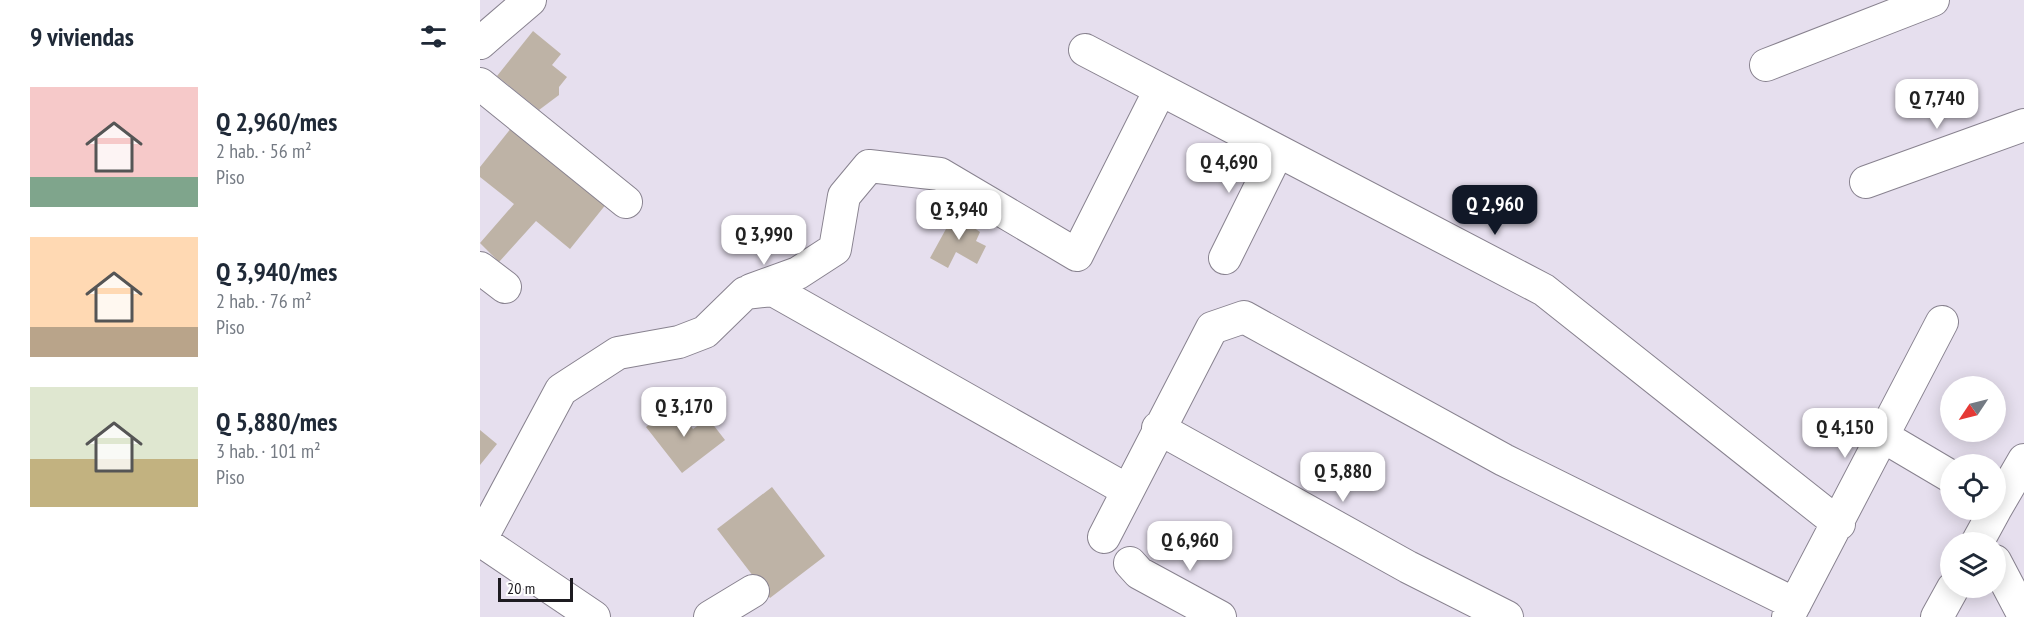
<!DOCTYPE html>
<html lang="es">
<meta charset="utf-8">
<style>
:root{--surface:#fff;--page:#f2f2f3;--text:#1f2937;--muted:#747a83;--accent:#111827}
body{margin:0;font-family:"PT Sans Narrow",sans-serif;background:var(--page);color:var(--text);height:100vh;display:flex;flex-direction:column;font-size:22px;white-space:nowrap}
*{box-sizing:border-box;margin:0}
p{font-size:20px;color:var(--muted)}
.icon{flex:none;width:33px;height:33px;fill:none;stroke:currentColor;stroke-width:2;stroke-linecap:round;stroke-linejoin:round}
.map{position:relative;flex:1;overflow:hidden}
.sheet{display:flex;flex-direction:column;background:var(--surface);width:480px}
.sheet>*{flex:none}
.needle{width:39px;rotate:235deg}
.controls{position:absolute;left:1460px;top:376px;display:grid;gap:12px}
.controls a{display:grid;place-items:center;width:66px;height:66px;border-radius:50%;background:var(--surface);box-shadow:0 3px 15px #0003;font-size:30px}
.scale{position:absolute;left:18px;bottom:15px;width:75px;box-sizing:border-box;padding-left:6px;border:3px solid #1d1b20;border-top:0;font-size:16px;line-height:21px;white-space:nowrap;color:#1d1b20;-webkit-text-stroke:4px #fff;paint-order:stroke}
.price{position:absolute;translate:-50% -51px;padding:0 14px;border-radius:12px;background:#fff;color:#222;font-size:20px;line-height:39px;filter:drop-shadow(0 2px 3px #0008)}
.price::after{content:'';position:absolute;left:50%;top:36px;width:18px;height:14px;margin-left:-9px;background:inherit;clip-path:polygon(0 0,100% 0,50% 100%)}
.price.on{background:var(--accent);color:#fff}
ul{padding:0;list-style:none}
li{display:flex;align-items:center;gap:18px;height:150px;padding:0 30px}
li span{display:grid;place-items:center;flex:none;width:168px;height:120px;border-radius:0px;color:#555}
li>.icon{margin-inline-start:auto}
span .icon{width:72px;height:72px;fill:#fffc;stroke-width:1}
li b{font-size:26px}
h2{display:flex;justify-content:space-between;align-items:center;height:72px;padding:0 30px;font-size:26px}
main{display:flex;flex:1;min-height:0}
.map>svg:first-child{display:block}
</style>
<main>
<section class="sheet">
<h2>9 viviendas<svg class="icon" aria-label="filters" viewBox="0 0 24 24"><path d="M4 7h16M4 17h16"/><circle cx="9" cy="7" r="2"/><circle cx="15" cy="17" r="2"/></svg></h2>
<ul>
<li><span style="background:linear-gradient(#f6c9c9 75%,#7fa58c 0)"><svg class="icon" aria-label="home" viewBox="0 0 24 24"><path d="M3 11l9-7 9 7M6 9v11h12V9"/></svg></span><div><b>Q 2,960/mes</b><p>2 hab. · 56 m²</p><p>Piso</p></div></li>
<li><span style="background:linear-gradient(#ffd9b3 75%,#b9a48a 0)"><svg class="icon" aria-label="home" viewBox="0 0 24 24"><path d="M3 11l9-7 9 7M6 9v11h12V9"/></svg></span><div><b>Q 3,940/mes</b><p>2 hab. · 76 m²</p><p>Piso</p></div></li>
<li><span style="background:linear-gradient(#dfe7d0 60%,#c2b280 0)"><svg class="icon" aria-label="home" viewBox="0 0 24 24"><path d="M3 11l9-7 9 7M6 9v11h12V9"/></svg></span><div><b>Q 5,880/mes</b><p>3 hab. · 101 m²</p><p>Piso</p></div></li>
</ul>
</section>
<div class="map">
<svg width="1544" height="617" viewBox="0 0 1544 617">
<rect width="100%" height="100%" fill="#e6dfee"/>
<path fill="#beb3a6" d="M53 31 81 54 72 65 87 77 79 87V95L59 110 17 76Z
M32 127 127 203 90 249 56 221 19 262 0 243 34 204 0 177V167Z
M477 209 497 219 493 227 500 232 496 241 506 246 497 264 476 252 468 268 450 258Z
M194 405 213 429 228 418 245 440 202 473 166 427Z
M0 430 17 444 0 465Z
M292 487 345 556 290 598 237 529Z"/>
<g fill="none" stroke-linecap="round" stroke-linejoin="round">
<g stroke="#88828f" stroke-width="34">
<path id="minor" d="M0 43 50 0
M605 50 1064 290 1359 524
M1286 65 1453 0
M0 84 146 202
M1386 182 1544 125
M745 258 798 151
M0 268 25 287
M271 290 318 273 355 249 364 196 389 166 460 174 597 255 680 90
M678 428 928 567 1027 617
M1404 437 1470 476
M1515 510 1544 460
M624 537 732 328 764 317 1024 460 1315 604
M0 540 114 617
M0 541 81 390 138 353 199 342 225 332 265 293 293 290 647 490
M1497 543 1515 510
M1515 561 1544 616
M650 563 659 573 740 617
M230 617 273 591
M1308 617 1462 322
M1457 617 1473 588"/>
</g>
<use href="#minor" stroke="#fff" stroke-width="32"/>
</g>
</svg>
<div class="controls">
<a><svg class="needle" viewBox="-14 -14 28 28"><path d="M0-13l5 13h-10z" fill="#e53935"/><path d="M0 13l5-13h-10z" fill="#747a83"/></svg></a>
<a><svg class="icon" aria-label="locate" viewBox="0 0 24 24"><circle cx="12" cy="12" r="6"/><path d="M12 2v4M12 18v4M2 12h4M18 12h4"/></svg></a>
<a><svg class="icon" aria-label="layers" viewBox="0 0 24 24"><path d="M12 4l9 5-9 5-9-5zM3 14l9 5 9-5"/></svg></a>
</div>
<div class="scale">20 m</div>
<b class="price" style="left:1457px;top:130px">Q 7,740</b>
<b class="price" style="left:749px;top:194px">Q 4,690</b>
<b class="price on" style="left:1015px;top:236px">Q 2,960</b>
<b class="price" style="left:479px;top:241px">Q 3,940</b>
<b class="price" style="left:284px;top:266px">Q 3,990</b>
<b class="price" style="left:204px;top:438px">Q 3,170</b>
<b class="price" style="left:1365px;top:459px">Q 4,150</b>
<b class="price" style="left:863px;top:503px">Q 5,880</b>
<b class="price" style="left:710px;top:572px">Q 6,960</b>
</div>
</main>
